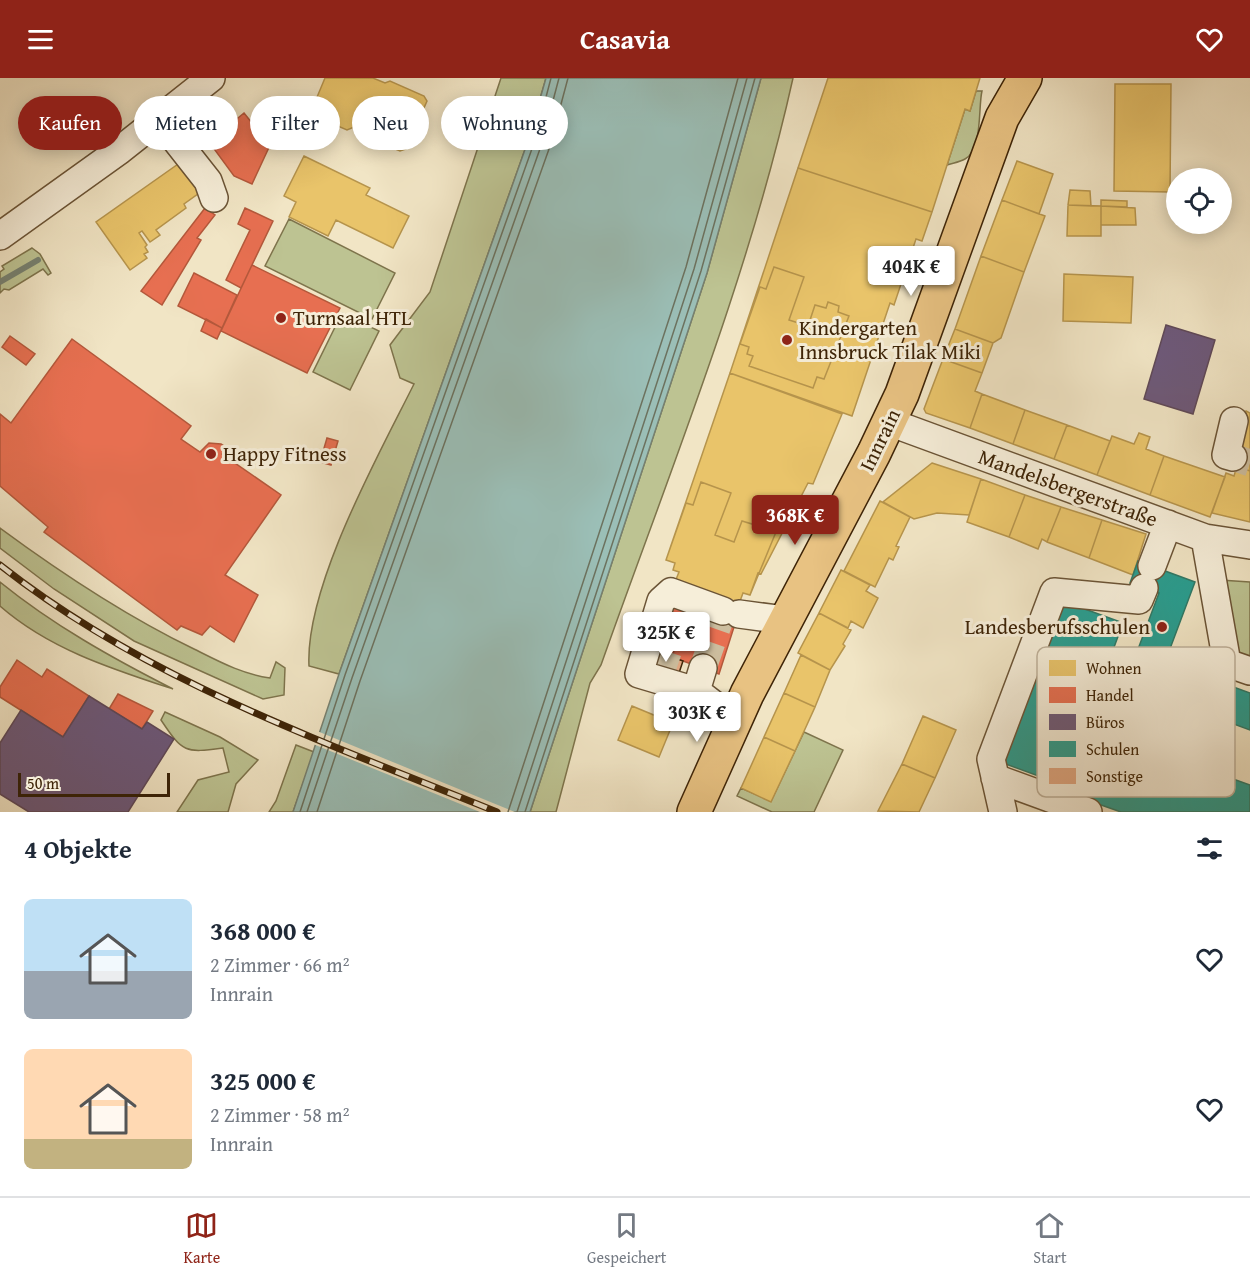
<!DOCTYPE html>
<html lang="de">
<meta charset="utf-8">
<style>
:root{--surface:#fff;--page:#f6f6f7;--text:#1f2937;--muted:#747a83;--line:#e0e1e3;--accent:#8f2418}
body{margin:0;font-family:"Gentium Book Plus",serif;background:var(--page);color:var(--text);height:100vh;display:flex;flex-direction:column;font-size:22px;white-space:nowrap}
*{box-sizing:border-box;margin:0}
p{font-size:20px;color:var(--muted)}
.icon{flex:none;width:33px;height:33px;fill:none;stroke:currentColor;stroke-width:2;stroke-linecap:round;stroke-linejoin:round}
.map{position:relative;height:734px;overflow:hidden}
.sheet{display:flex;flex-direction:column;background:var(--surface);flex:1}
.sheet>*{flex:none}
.hud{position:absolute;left:18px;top:18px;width:600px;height:54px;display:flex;gap:12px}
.tools{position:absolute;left:1166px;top:90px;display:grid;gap:12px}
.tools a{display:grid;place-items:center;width:66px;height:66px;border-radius:50%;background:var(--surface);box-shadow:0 3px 15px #0003;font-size:30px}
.scale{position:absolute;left:18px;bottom:15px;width:152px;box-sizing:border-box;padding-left:6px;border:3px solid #3e2407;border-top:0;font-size:16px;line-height:21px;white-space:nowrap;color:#3e2407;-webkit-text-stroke:4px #f6eed9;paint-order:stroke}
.price{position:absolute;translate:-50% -51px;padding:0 14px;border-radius:6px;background:#fff;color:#222;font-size:20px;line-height:39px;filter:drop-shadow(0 2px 3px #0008)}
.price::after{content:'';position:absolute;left:50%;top:36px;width:18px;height:14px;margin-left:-9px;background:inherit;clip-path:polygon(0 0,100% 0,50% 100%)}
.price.active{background:var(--accent);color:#fff}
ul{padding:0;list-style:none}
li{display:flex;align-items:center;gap:18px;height:150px;padding:0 24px}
li span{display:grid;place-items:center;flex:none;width:168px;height:120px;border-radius:9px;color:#555}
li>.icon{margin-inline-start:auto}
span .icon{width:72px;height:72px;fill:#fffc;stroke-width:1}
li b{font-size:26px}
h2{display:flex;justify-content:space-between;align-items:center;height:72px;padding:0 24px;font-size:26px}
.chip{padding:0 21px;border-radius:27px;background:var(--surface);box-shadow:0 3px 15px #0003;font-size:21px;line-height:54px}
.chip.active{background:var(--accent);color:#fff}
header{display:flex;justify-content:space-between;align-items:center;height:78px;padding:0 24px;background:var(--accent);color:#fff;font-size:27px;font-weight:700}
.dock{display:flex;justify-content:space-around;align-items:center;height:84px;border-top:2px solid var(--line);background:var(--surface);font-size:16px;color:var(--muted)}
.dock a{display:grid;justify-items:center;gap:3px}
.dock .active{color:var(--accent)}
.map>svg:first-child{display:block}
</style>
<header><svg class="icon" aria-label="menu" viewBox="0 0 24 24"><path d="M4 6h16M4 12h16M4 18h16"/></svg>Casavia<svg class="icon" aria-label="heart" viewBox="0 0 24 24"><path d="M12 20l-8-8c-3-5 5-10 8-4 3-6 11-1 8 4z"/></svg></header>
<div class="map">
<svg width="1250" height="734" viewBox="0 0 1250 734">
<rect width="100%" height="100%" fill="#f1e5c5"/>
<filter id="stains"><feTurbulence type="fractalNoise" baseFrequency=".00333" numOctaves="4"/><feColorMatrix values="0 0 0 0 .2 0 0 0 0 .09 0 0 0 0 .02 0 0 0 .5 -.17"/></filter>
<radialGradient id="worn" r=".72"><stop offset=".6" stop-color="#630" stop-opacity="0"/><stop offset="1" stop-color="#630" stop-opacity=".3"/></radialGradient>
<path fill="#bdc392" stroke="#7e744c" stroke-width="1.5" d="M501 0H546L528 63 339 596 309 588C305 509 378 378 414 306L400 300 390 267 430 214Z
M761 0H793C749 199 669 395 601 587L590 605 556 734H530L707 195Z
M976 13H982C978 29 983 71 965 81 960 84 953 85 947 87L965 31 970 33Z
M289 141 395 195 372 241 265 188Z
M32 170 40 176 51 195 48 197 43 191 9 212 4 211 0 215V194L4 191 2 188Z
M342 235 379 253 350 312 313 294Z
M0 450C61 495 126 538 194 571 220 584 242 596 270 600L276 584 285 590 284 617 263 621 134 563 54 511 0 470Z
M1220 502 1250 504V583L1232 578Z
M0 504C53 547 112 580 173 611 112 591 49 571 0 528Z
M165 634 220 659 258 682 236 706 228 734H177L198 702 229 694 223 670C185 675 183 675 161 642Z
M804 654 843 672 814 734H772L737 718 741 710 771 723Z
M296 667 314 674 293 734H269L276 723Z"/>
<path fill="#9bbfb7" stroke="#768171" stroke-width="1.5" d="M546 0H761L707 195 530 734H293L339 596 528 63Z"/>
<path fill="#f1e5c5" d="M317 653 515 734H480L313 666Z"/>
<path fill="#e9c46a" stroke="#b6944c" stroke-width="1.5" d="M325 0H373L385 5 390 3 424 18 427 23 406 71 400 73 366 59 364 54 354 49 347 52 312 37 309 26 315 24Z
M828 0H980L970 33 965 31 932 134 798 90Z
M1115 6H1171L1170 114 1114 113Z
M304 78 370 110 366 117 409 138 393 170 336 142 328 158 289 139 296 124 284 118Z
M1017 83 1053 96 1039 136 1002 122Z
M181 84 202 113 184 126 186 130 156 152 160 157 150 164 142 153 139 155 147 167 145 169 148 174 144 176 147 180 130 192 96 144Z
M798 90 932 134 922 163 916 161 894 227 890 225 852 338 730 295Z
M1070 112 1090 113 1091 128 1068 127Z
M1002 122 1045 138 1024 194 981 178Z
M1101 122 1127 123V129L1101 128Z
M1068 127 1101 128V158H1067Z
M1101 128 1135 130 1136 147H1101Z
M981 178 1024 194 1001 260 993 265 955 251Z
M774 189 804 199 789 242 808 248 815 227 826 230 828 224 839 228 838 234 849 238 824 301 817 299 813 310 749 288 753 278 747 276 749 269 740 266 760 209 766 211Z
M1064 196 1133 199 1131 245 1063 243Z
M955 251 993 265 982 295 943 281Z
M943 281 982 295 975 313 982 316 970 350 926 335 924 331Z
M730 295 842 336 813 406 808 405 761 496 758 495 750 517 743 515 739 526 675 504 679 494 673 492 675 485 666 482Z
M982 316 1025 332 1013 366 970 350Z
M1025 332 1067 347 1054 381 1013 366Z
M1246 333 1250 335V393L1231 385Z
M1067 347 1110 363 1097 397 1054 381Z
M1139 355 1150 359 1146 371 1164 378 1150 417 1097 397 1112 358 1134 366Z
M1164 378 1225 399 1210 439 1150 417Z
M932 385 981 401 969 437 937 435 914 441 883 424Z
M1237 388 1250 393V444L1212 435 1226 395 1234 398Z
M981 401 1025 417 1009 459 967 444Z
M701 404 731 415 715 457 734 464 742 443 752 446 755 440 766 444 764 450 776 454 750 517 743 515 739 526 675 504 679 494 673 492 675 485 666 482 686 425 693 427Z
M1025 417 1061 429 1047 464 1042 461 1038 471 1009 459Z
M880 423 910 439 896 468 899 469 893 482 889 480 875 509 844 493Z
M1061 429 1102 442 1089 480 1047 464Z
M1102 442 1146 456 1133 497 1089 480Z
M841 492 870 507 866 513 878 520 863 550 851 543 848 550 819 535Z
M819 535 851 552 843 566 845 568 830 592 798 575Z
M801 577 830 592 815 629 784 615Z
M784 615 815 629 795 673 764 659Z
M632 628 673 645 659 679 618 662Z
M923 638 956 652 935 700 902 686Z
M764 659 795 673 771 724 741 710Z
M902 686 935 700 919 734 878 733Z"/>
<path fill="#e76f51" stroke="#b4583b" stroke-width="1.5" d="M244 35 264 60 271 65 252 106 234 98 209 64Z
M205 130 215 137 197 160 201 162 162 227 141 213Z
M245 130 273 143 241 210 226 202 250 152 238 146Z
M252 187 340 230 307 295 221 253Z
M194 195 237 217 222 250 178 228Z
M206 241 222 250 217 261 201 253Z
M10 258 35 276 26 287 2 269Z
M72 261 191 348 181 361 200 374 209 365 221 366 227 370 222 376 281 417 225 497 258 517 234 564 210 548 202 557 181 548 177 552 44 454 48 449 0 408V336L11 345Z
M327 360 338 363 331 387 320 384Z
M666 527 687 534 672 579 650 572Z
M687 534 734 549 719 596 672 579Z
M17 582 42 599 47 591 89 618 63 659 0 619V609Z
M118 616 153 633 142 651 109 631Z"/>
<path fill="#6d597a" stroke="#5f4958" stroke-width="1.5" d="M1166 247 1215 262 1193 336 1144 321Z
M89 618 142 651 147 644 174 661 128 734H29L0 716V665L21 632 63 659Z"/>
<path fill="#2a9d8f" stroke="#307966" stroke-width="1.5" d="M1138 483 1195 504 1165 584 1250 615V652L1155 617 1153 625 1122 614 1159 515 1130 505Z
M1063 523 1123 545 1063 707 1003 685Z
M1108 656 1250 707V734H1121L1084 721Z"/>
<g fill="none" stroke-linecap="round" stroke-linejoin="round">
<path stroke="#6c725f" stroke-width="1.5" d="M300 734 345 597 534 65 551 0
M307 734 352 600 541 68 559 0
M317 734 360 603 549 71 568 0
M508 734 686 189 738 0
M517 734 694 191 747 0
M525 734 701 193 755 0"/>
<path stroke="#768171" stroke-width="6" d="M0 204 38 182"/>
</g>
<path fill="#e3a983" stroke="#3e2407" stroke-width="1.5" d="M654 573 683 583 678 598 649 587Z"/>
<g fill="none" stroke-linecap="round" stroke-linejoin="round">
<path stroke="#cdbe9f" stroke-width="27" stroke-dasharray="27 14" stroke-linecap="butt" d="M1233 379 1250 385
M651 582 680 592
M703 590 723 533 739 536"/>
<g stroke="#6b5436" stroke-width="30">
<path id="minor" d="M160 42 208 103 214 120
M0 158 120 72 211 0
M889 344 1205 460 1250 467
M1233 379 1226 377 1234 343
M1205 460 1227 585 1250 593
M1152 488 1168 446
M739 536 785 542
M703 590 696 613 735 643
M696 613 639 596 661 523 671 514 723 533
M995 700 1088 734
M1003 734 991 681 1054 514 1139 522 1144 510"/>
</g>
<g stroke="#3e2407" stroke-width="36">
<path id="major" d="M694 734 747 616 874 375 902 316 1002 40 1025 0"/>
</g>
<use href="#minor" stroke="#f6eed9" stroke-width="27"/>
<use href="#major" stroke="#e8c282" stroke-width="33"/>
<g stroke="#3e2407" stroke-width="7">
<path id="rail" d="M0 487C147 603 325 664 497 734"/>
</g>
<use href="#rail" stroke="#f6eed9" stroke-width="4.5" stroke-dasharray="14" stroke-linecap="butt"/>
</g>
<g fill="#8f2418" stroke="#f6eed9" stroke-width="2">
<circle cx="281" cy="240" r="6"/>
<circle cx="787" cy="262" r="6"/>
<circle cx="211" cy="376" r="6"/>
<circle cx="1162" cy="549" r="6"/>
</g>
<g text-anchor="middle" stroke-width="6" stroke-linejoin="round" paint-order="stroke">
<g font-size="21" fill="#3e2407" stroke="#f6eed9" text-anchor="start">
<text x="293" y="247">Turnsaal HTL</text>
<text x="799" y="257">Kindergarten<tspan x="799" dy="24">Innsbruck Tilak Miki</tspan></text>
<text x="223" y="383">Happy Fitness</text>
<text x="1150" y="556" text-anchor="end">Landesberufsschulen</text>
</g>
<g font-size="21" fill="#3e2407" stroke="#f6eed9">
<text transform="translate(880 362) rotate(-64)" y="7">Innrain</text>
<text transform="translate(1068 410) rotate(20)" y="7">Mandelsbergerstraße</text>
</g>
</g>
<rect x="1037" y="569" width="198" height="150" rx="9" fill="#f6eed9" stroke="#bfb19a" stroke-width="1.5"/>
<rect x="1049" y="582" width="27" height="16" fill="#e9c46a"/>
<rect x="1049" y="609" width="27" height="16" fill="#e76f51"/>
<rect x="1049" y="636" width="27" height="16" fill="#6d597a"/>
<rect x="1049" y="663" width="27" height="16" fill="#2a9d8f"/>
<rect x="1049" y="690" width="27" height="16" fill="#e3a983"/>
<g font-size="16" fill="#3e2407">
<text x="1086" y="596">Wohnen</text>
<text x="1086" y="623">Handel</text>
<text x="1086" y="650">Büros</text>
<text x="1086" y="677">Schulen</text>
<text x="1086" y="704">Sonstige</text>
</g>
<rect width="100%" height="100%" filter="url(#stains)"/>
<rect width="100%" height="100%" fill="url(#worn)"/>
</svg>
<div class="tools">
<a><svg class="icon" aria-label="locate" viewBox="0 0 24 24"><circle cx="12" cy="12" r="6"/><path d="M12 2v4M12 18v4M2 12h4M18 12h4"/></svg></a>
</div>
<div class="scale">50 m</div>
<b class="price" style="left:911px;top:219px">404K €</b>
<b class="price active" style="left:795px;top:468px">368K €</b>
<b class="price" style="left:666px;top:585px">325K €</b>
<b class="price" style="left:697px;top:665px">303K €</b>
<div class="hud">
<a class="chip active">Kaufen</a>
<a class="chip">Mieten</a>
<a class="chip">Filter</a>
<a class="chip">Neu</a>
<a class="chip">Wohnung</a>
</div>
</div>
<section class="sheet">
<h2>4 Objekte<svg class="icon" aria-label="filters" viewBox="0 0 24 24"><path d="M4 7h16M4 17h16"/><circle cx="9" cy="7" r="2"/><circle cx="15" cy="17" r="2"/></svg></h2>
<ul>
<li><span style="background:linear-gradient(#bfe0f5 60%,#9aa5b1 0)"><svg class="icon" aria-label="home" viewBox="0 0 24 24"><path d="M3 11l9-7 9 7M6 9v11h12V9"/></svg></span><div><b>368 000 €</b><p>2 Zimmer · 66 m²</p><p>Innrain</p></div><svg class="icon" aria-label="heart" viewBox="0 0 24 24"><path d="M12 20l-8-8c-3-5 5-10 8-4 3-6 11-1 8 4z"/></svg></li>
<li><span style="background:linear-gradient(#ffd9b3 75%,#c2b280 0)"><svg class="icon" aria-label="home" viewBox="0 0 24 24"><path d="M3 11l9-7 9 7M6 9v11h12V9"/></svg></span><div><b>325 000 €</b><p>2 Zimmer · 58 m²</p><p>Innrain</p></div><svg class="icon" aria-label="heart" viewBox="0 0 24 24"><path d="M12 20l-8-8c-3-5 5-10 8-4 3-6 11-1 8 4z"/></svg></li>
</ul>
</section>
<nav class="dock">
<a class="active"><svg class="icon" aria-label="map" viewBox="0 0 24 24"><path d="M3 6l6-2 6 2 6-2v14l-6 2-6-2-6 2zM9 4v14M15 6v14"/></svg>Karte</a>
<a><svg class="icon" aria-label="saved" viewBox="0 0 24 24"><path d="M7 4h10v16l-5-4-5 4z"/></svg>Gespeichert</a>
<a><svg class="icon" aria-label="home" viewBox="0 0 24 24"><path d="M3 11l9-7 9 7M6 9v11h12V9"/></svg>Start</a>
</nav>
